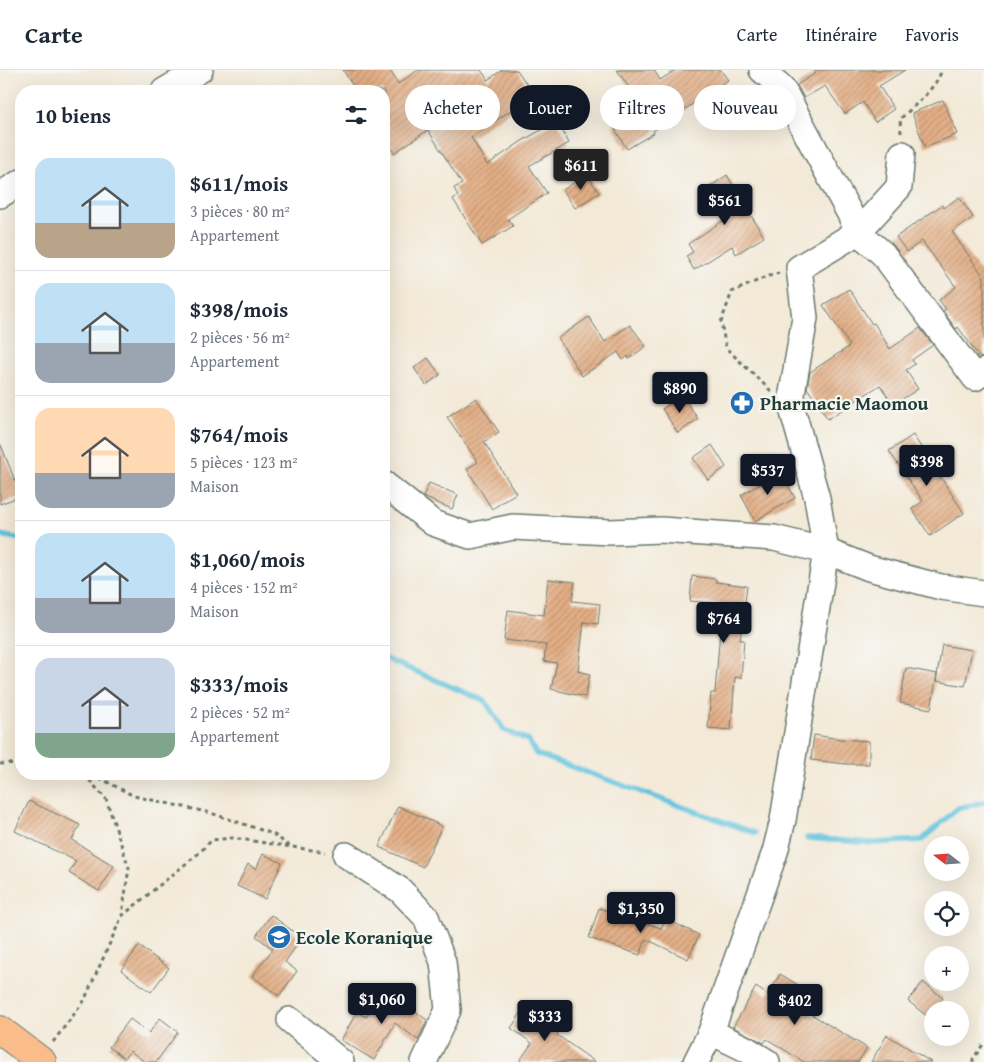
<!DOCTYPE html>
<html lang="fr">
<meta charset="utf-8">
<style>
:root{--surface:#fff;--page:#f6f6f7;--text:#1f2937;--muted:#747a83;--line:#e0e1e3;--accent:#111827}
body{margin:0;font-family:"Gentium Book Plus",serif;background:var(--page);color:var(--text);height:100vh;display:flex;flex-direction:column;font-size:19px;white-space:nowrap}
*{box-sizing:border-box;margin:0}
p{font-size:16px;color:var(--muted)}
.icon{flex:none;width:28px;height:28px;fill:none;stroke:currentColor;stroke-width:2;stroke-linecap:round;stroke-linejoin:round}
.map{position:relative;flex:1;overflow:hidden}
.side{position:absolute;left:15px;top:15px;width:375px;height:695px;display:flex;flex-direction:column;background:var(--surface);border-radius:20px;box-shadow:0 5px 20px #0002}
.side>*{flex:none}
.banner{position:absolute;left:405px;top:15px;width:475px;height:45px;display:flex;gap:10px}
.needle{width:32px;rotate:287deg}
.buttons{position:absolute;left:924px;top:766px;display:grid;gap:10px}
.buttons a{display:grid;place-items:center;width:45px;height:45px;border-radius:50%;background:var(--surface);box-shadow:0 5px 20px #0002;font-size:25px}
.price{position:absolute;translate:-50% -42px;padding:0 11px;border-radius:5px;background:var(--accent);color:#fff;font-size:16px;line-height:32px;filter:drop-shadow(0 1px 2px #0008)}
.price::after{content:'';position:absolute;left:50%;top:30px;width:15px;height:11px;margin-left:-8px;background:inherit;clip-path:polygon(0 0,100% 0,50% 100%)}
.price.current{background:#222;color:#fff}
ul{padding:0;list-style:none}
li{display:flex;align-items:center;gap:15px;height:125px;padding:0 20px}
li+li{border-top:1px solid var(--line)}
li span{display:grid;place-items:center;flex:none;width:140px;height:100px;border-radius:15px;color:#555}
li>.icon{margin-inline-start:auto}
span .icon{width:60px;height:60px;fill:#fffc;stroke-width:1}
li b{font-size:21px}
h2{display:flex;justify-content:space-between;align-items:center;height:60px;padding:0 20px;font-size:21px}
.tag{padding:0 18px;border-radius:22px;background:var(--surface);box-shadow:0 5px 20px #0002;font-size:18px;line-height:45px}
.tag.current{background:var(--accent);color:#fff}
header{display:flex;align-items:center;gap:30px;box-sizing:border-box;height:70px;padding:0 25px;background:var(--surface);border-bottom:1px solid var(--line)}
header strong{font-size:24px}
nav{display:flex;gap:28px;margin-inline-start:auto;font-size:18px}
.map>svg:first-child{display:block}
</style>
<header>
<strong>Carte</strong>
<nav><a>Carte</a><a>Itinéraire</a><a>Favoris</a></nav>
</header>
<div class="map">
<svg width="984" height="992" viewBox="0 0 984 992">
<defs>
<pattern id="building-hatch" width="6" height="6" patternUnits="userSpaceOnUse" patternTransform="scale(1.25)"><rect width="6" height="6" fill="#e4af86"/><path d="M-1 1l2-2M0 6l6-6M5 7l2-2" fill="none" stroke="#b8906e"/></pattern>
</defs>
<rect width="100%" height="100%" fill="#f6f6f2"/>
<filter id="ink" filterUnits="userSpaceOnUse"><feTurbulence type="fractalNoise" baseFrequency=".02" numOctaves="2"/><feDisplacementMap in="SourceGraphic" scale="10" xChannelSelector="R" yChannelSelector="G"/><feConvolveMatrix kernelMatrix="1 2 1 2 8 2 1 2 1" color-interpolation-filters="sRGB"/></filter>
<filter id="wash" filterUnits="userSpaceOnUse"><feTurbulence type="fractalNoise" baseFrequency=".0096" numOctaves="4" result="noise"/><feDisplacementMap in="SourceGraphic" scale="20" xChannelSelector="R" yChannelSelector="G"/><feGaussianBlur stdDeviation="1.12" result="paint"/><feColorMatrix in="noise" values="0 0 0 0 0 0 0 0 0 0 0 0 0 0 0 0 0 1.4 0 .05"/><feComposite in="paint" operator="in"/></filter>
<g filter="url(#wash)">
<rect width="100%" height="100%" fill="#f3e9d7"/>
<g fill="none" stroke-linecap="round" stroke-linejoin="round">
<path stroke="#60c3de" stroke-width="5.5" d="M0 465 21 469
M384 588 485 631 504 660 528 670 536 684 755 763
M807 768 874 773 922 770 958 738 984 732"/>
</g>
<g id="blocks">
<path fill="url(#building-hatch)" d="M343 0H390L398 14 418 0H481L488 10 502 0H517L534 25 471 67 487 95 522 71 557 51 569 73 529 96 547 123 508 149 513 156 482 175 453 129 458 126 454 118 462 114 428 60 394 83 384 67V21H356Z
M617 0H654L660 10 676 0H721L728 10 653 61 654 63 627 79 613 56 643 38Z
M814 0H905L879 16 894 39 875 52 863 32 845 44 825 16 804 28 797 15 816 3Z
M943 30 957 64 925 77 912 43Z
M587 104 599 123 575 138 563 120Z
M727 105 764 167 736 184 732 176 694 200 686 186 693 182 688 174 724 150 705 120Z
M959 127 973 147 952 162 984 207V287L980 288 958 257 956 259 943 241 946 239 939 230 956 217 922 171 907 182 896 167 942 135 944 138Z
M849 219 872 254 874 253 890 279 920 258 933 275 912 290 915 294 906 300 918 319 893 335 880 315 828 349 807 318 810 302 850 276 823 235Z
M589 247 605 272 630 255 646 276 629 289 628 286 623 290 618 282 582 306 558 268Z
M428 288 440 305 426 315 414 298Z
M682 325 698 349 678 363 662 339Z
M476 328 499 362 484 372 516 423 492 439 467 399 478 392 447 347Z
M913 365 964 443 930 466 912 439 923 431 889 381Z
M0 375H1L21 426 0 434Z
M712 375 726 397 708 410 693 388Z
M781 402 795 428 755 451 741 425Z
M429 413 458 425 452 439 423 427Z
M692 506 716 509V512L747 516 740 570H744L741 608 735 607 731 660 708 658 711 623H715L720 560H718L721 534 690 531Z
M548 509 575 512 572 531 600 534 598 554 584 552 578 601 590 604 585 627 551 619 557 593 544 591 546 575 504 570 508 540 544 545Z
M942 575 972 580 965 616 936 611Z
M906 598 937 604 931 639 900 633Z
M814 665 841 669 869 671V694H846L811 690Z
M29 731 80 755 72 770 114 796 99 821 69 803 76 791 15 761Z
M398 736 442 756 423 797 379 777Z
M263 784 282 793 265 829 237 816 248 794 256 799Z
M599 838 661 858 666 849 699 865 688 889 646 869 640 885 589 868Z
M271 845 302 868 285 892 297 901 279 926 252 906 273 879 256 866Z
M139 876 169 898 151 922 121 900Z
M780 904 805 919 796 935 867 978 858 992H804L767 969 764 973 733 957 756 917 768 925Z
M923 912 943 928 928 947 908 931Z
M387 920 427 950 418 970 395 953 374 990 341 970 357 942 366 947Z
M524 939 558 963 557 965 595 992H519L532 973 511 958Z
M160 948 178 962 156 992H145L130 981 124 988 109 977 130 949 149 963Z
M887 965 931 992H871Z"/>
</g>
</g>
<g filter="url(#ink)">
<use href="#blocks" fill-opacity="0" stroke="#69796d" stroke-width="1"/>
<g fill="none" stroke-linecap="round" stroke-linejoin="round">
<g stroke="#69796d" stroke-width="28">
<path id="minor" d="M762 0 782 18 850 144 858 162 883 184 975 308 984 301
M164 21 200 0
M0 125 21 112
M384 414 433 453 470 466 513 457 610 462 661 460 774 468 826 481 869 498 941 517 984 523
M346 785 400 820 426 847 443 892 448 940 424 992
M290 950 341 992
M711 962 746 979 767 992
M696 992 711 962 775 782 783 750 826 481 817 428 793 342 792 323 805 248 799 198 858 162 899 117 902 84"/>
</g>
<g stroke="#69796d" stroke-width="30">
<path id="highway" d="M0 960 42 992"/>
</g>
<path stroke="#69796d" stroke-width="3" stroke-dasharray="4 4" stroke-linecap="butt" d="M901 63 900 49C915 35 935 19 942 0
M771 321 726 278 721 252 732 222 766 207 779 203
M0 694 21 693
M84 704 106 729 129 798 122 845
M92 704 134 726 211 743 273 764 291 777
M53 972 84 931 122 846 199 783 212 770 233 768 325 782
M973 992V989L984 973"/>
<use href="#minor" stroke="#fff" stroke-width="25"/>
<use href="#highway" stroke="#fabc8b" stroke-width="28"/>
</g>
</g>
<defs>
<g id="pharmacy-disc" transform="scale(1.25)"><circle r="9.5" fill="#1f6fb2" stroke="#f6f6f2"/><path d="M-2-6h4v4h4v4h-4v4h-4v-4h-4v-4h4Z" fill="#fff"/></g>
<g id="school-disc" transform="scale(1.25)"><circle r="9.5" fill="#1f6fb2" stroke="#f6f6f2"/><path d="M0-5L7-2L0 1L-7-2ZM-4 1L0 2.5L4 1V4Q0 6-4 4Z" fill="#fff"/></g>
</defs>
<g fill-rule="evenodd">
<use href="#pharmacy-disc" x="742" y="333"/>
<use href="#school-disc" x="279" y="867"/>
</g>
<g text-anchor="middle" stroke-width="4.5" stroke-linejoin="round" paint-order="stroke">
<g font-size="19" font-weight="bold" fill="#1f3d34" stroke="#f6f6f2" text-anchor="start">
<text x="760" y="340">Pharmacie Maomou</text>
<text x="296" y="874">Ecole Koranique</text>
</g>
</g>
</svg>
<div class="buttons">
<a><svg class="needle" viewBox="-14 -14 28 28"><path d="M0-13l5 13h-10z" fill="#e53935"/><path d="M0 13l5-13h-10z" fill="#747a83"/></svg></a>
<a><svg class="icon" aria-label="locate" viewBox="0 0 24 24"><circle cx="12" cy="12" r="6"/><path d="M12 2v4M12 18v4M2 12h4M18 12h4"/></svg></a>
<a>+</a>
<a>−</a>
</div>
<b class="price current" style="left:581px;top:121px">$611</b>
<b class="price" style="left:725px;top:156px">$561</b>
<b class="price" style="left:680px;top:344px">$890</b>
<b class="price" style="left:927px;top:417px">$398</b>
<b class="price" style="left:768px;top:426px">$537</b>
<b class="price" style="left:724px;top:574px">$764</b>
<b class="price" style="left:641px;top:864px">$1,350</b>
<b class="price" style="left:382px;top:955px">$1,060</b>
<b class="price" style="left:795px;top:956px">$402</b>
<b class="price" style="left:545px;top:972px">$333</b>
<div class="banner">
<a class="tag">Acheter</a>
<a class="tag current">Louer</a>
<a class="tag">Filtres</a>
<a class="tag">Nouveau</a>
</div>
<section class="side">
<h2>10 biens<svg class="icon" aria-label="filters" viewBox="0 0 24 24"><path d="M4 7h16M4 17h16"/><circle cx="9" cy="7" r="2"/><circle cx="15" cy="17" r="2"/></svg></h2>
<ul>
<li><span style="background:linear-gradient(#bfe0f5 65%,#b9a48a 0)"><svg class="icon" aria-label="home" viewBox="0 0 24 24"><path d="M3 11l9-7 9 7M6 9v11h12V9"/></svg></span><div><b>$611/mois</b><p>3 pièces · 80 m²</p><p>Appartement</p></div></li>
<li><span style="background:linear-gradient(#bfe0f5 60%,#9aa5b1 0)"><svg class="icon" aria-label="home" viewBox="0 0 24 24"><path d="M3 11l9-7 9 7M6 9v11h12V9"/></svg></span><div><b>$398/mois</b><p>2 pièces · 56 m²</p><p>Appartement</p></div></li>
<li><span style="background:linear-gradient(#ffd9b3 65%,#9aa5b1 0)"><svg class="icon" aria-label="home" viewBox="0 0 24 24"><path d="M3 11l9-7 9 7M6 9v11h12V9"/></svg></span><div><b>$764/mois</b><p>5 pièces · 123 m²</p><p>Maison</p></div></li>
<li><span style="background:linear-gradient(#bfe0f5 65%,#9aa5b1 0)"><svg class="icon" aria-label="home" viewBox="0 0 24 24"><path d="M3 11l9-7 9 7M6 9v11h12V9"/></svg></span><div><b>$1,060/mois</b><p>4 pièces · 152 m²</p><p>Maison</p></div></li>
<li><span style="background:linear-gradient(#c9d6e8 75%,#7fa58c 0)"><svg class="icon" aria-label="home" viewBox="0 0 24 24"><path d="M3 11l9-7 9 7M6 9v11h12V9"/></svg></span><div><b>$333/mois</b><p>2 pièces · 52 m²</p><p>Appartement</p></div></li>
</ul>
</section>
</div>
